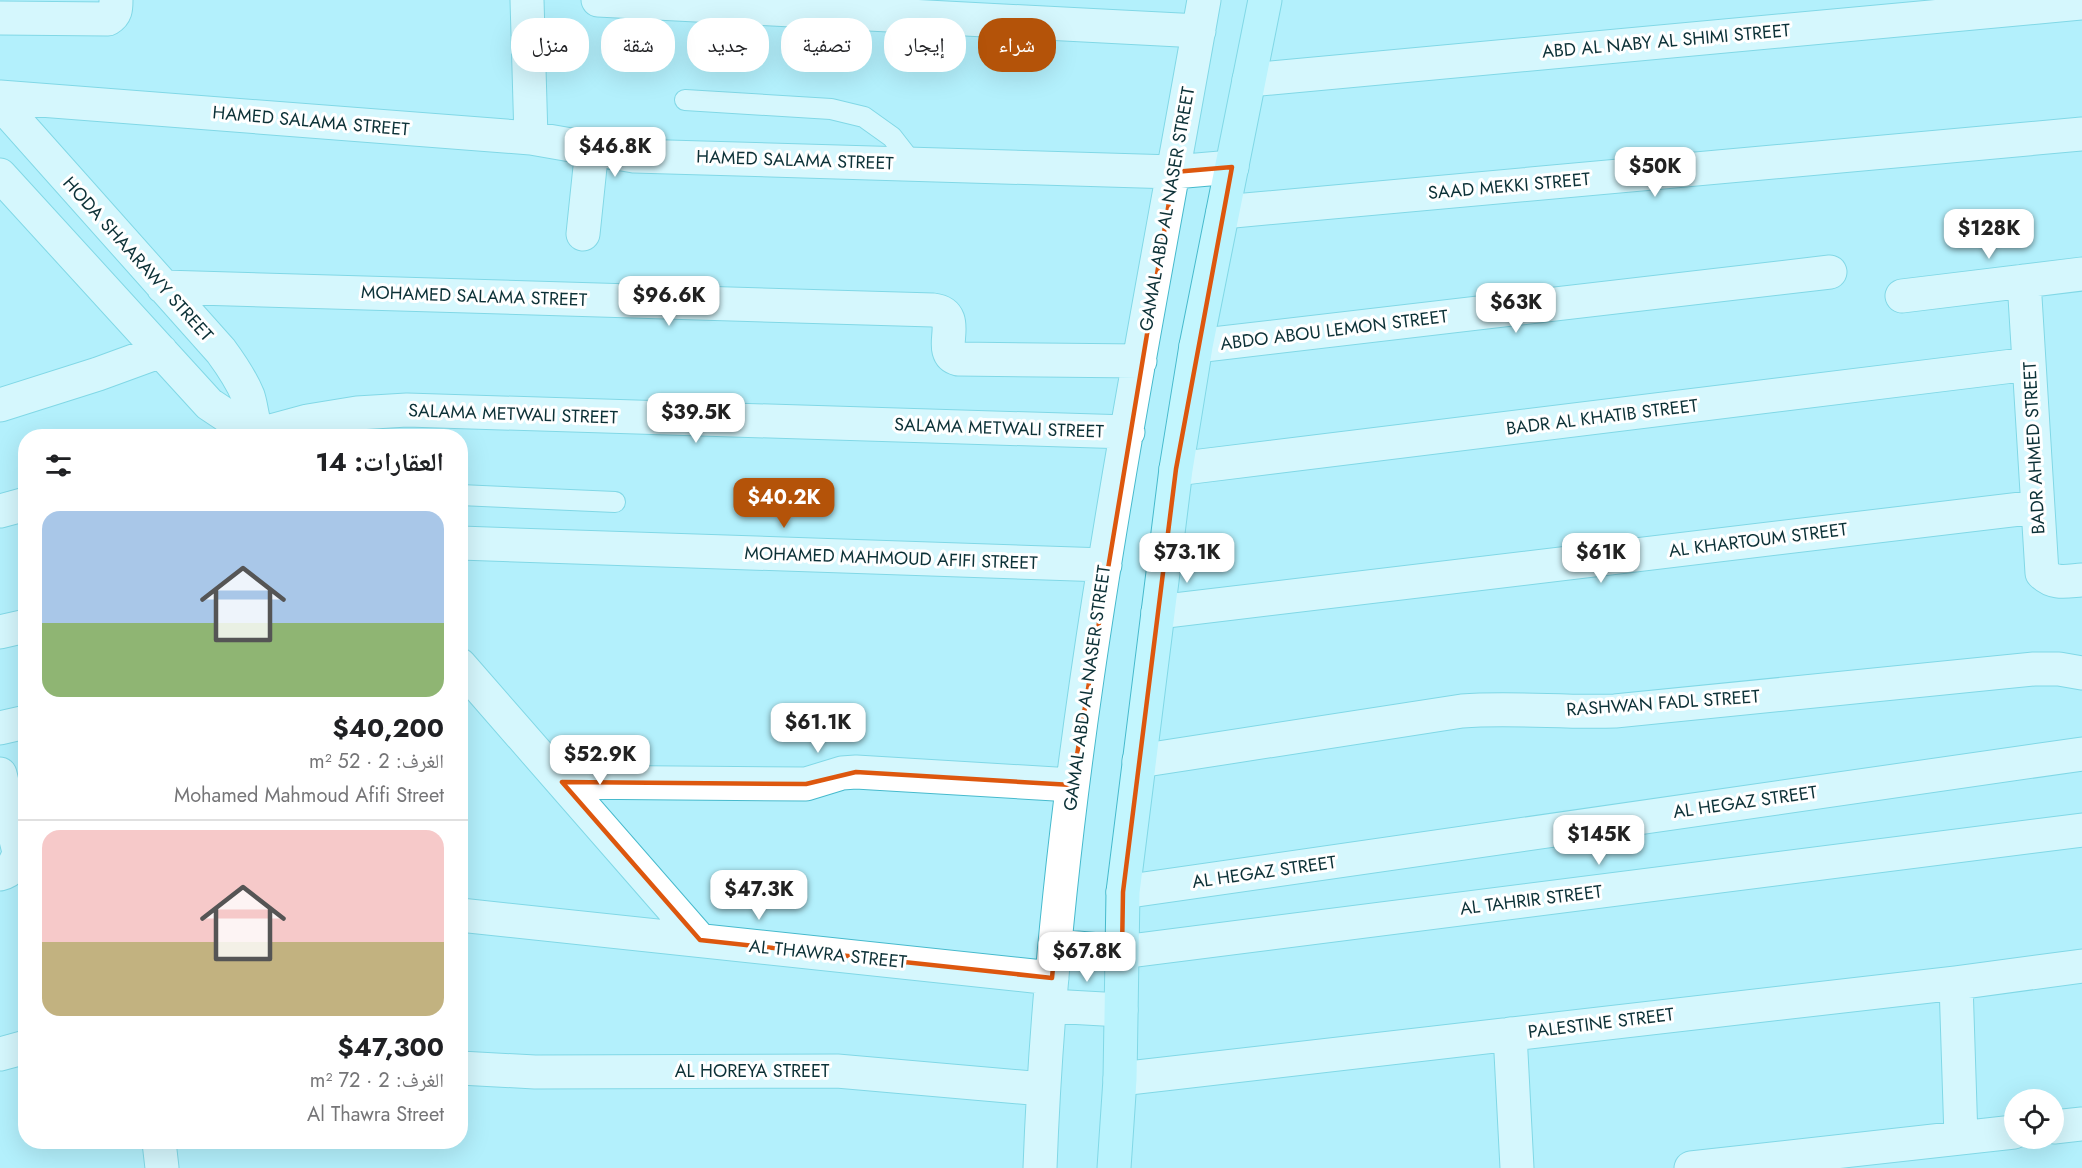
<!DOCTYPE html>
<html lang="ar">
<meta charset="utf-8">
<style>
:root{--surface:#fff;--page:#f6f6f6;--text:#202124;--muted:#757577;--line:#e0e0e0;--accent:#b45309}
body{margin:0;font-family:Jost,"Noto Naskh Arabic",sans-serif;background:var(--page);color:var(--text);direction:rtl;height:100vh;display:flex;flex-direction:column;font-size:22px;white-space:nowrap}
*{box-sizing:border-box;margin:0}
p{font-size:20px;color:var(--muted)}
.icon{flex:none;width:33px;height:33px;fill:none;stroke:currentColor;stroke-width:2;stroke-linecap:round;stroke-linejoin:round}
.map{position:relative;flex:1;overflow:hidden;direction:ltr}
.sheet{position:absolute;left:18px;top:429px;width:450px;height:720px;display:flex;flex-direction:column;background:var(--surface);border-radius:24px;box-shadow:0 6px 24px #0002;direction:rtl}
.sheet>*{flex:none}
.top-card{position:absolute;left:486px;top:18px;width:570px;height:54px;direction:rtl;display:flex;gap:12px}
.fabs{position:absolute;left:2004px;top:1089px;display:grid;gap:12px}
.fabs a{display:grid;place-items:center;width:60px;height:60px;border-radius:50%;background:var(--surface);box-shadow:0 6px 24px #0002;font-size:30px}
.price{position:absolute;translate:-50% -51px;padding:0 14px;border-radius:12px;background:#fff;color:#222;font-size:20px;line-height:39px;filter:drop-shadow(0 2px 3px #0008)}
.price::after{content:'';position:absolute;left:50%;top:36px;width:18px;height:14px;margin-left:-9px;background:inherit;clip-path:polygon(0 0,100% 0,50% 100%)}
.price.selected{background:var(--accent);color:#fff}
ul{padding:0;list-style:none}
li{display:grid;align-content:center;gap:12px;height:318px;padding:0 24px}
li+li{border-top:2px solid var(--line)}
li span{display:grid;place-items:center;height:186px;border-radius:18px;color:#555}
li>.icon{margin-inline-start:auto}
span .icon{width:108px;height:108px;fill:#fffc;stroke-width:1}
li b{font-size:26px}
h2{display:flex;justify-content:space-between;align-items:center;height:72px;padding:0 24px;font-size:26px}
.pill{padding:0 21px;border-radius:24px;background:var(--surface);box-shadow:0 6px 24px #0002;font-size:21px;line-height:54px}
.pill.selected{background:var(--accent);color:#fff}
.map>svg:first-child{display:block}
</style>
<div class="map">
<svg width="2082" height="1168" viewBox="0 0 2082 1168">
<rect width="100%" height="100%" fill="#b3f0fc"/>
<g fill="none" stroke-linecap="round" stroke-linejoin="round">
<g stroke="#46bacd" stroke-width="22">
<path id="lane" d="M685 100 831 109 864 117 892 137 913 164
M460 495 615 502"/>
</g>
<g stroke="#46bacd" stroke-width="35">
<path id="street" d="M527 0 531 138
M598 0 1199 31
M0 18 108 19C116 14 116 9 116 0
M1249 80 2082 3
M0 97 531 138 634 156 1174 172 1232 167
M0 103 221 351C232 366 241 379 248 396 253 411 251 424 262 436
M0 175 209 404 230 418 254 427
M1223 212 2082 134
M583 234 592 148
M2024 281 2042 573C2054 585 2067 581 2082 580
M163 287 933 310C966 314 934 353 958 359L1140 361
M1902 296 2082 274
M1196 346 1830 272
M0 405 98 374 161 351
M253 436 308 421 357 413 407 410 1128 432
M1176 469 2029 364
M0 511 26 504
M460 543 1105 565
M1158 612 2037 507
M0 632 26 626
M460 665 700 940
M0 728 26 722
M1139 761 1462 711C1513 707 1564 713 1615 711L2034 669H2059L2082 673
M0 774 19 852C16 863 12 871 0 874
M562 782 806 784 842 773 856 772 1072 785
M1123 892 2082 754
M460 915 1052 978
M1055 946 1122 952 2082 830
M1956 983 1961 1138
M1050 1006 1121 1010
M1510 1034 1517 1168
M0 1054 26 1047
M460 1068 535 1072 837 1071 1043 1089
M1120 1079 1956 983 2082 966
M2054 1127 2082 1124
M159 1142 162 1168
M1040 1168C1054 775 1136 386 1204 0
M1691 1168 2014 1132"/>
</g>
<g stroke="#46bacd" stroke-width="35">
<path id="secondary" d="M1114 1168 1120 1079 1123 892 1176 469 1196 346 1265 0"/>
</g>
<use href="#lane" stroke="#fff" stroke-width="20"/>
<use href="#street" stroke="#fff" stroke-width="33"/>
<use href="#secondary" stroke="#c3f6fe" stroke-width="33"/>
</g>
<path d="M0 0H2082V1168H0ZM1232 167 1176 469 1123 892 1122 952 1055 946 1052 978 700 940 562 782 806 784 856 772 1072 785 1174 172Z" fill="#b3f0fc" fill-opacity=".55" fill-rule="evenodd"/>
<path fill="none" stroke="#dd570e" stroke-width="4.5" stroke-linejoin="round" d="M1232 167 1176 469 1123 892 1122 952 1055 946 1052 978 700 940 562 782 806 784 856 772 1072 785 1174 172Z"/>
<g text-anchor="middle" stroke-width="6" stroke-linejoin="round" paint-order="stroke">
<g font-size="18" fill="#0c3137" stroke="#fff">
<text transform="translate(1666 41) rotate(-5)" y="6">ABD AL NABY AL SHIMI STREET</text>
<text transform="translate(311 121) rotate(5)" y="6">HAMED SALAMA STREET</text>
<text transform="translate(795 160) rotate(2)" y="6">HAMED SALAMA STREET</text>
<text transform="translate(1509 186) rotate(-5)" y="6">SAAD MEKKI STREET</text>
<text transform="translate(1167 209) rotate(-80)" y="6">GAMAL ABD AL NASER STREET</text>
<text transform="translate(138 259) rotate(48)" y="6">HODA SHAARAWY STREET</text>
<text transform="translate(474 296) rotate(2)" y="6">MOHAMED SALAMA STREET</text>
<text transform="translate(1334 330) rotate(-7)" y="6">ABDO ABOU LEMON STREET</text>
<text transform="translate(513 414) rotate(2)" y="6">SALAMA METWALI STREET</text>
<text transform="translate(1602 417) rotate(-7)" y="6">BADR AL KHATIB STREET</text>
<text transform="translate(999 428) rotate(2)" y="6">SALAMA METWALI STREET</text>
<text transform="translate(2034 448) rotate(-93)" y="6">BADR AHMED STREET</text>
<text transform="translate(1758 540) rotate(-7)" y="6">AL KHARTOUM STREET</text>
<text transform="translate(891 558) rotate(2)" y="6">MOHAMED MAHMOUD AFIFI STREET</text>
<text transform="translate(1087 688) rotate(-82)" y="6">GAMAL ABD AL NASER STREET</text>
<text transform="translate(1663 703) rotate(-4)" y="6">RASHWAN FADL STREET</text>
<text transform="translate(1745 802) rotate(-8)" y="6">AL HEGAZ STREET</text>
<text transform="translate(1264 872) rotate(-8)" y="6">AL HEGAZ STREET</text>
<text transform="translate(1531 900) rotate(-7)" y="6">AL TAHRIR STREET</text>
<text transform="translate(828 954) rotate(6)" y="6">AL THAWRA STREET</text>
<text transform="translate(1601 1023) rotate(-7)" y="6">PALESTINE STREET</text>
<text x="752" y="1077">AL HOREYA STREET</text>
</g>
</g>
</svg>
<div class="fabs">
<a><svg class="icon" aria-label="locate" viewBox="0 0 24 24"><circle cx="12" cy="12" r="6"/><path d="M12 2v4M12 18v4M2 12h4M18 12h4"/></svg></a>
</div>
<b class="price" style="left:615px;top:178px">$46.8K</b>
<b class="price" style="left:1655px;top:198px">$50K</b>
<b class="price" style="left:1989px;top:260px">$128K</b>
<b class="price" style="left:669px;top:327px">$96.6K</b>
<b class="price" style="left:1516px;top:334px">$63K</b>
<b class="price" style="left:696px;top:444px">$39.5K</b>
<b class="price selected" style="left:784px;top:529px">$40.2K</b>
<b class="price" style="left:1187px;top:584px">$73.1K</b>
<b class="price" style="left:1601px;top:584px">$61K</b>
<b class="price" style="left:818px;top:754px">$61.1K</b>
<b class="price" style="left:600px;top:786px">$52.9K</b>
<b class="price" style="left:1599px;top:866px">$145K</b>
<b class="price" style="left:759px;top:921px">$47.3K</b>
<b class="price" style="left:1087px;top:983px">$67.8K</b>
<div class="top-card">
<a class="pill selected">شراء</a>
<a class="pill">إيجار</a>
<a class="pill">تصفية</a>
<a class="pill">جديد</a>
<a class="pill">شقة</a>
<a class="pill">منزل</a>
</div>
<section class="sheet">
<h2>العقارات: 14<svg class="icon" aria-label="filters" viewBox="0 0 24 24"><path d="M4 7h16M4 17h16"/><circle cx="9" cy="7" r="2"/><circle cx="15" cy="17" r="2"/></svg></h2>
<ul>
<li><span style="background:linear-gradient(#a9c7e8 60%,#8fb573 0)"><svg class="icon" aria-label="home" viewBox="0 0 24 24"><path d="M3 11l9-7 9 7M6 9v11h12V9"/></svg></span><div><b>$40,200</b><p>الغرف: 2 · 52 m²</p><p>Mohamed Mahmoud Afifi Street</p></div></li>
<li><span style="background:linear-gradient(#f6c9c9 60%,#c2b280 0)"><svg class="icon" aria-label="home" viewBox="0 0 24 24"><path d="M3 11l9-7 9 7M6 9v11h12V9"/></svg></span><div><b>$47,300</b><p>الغرف: 2 · 72 m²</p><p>Al Thawra Street</p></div></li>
</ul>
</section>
</div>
